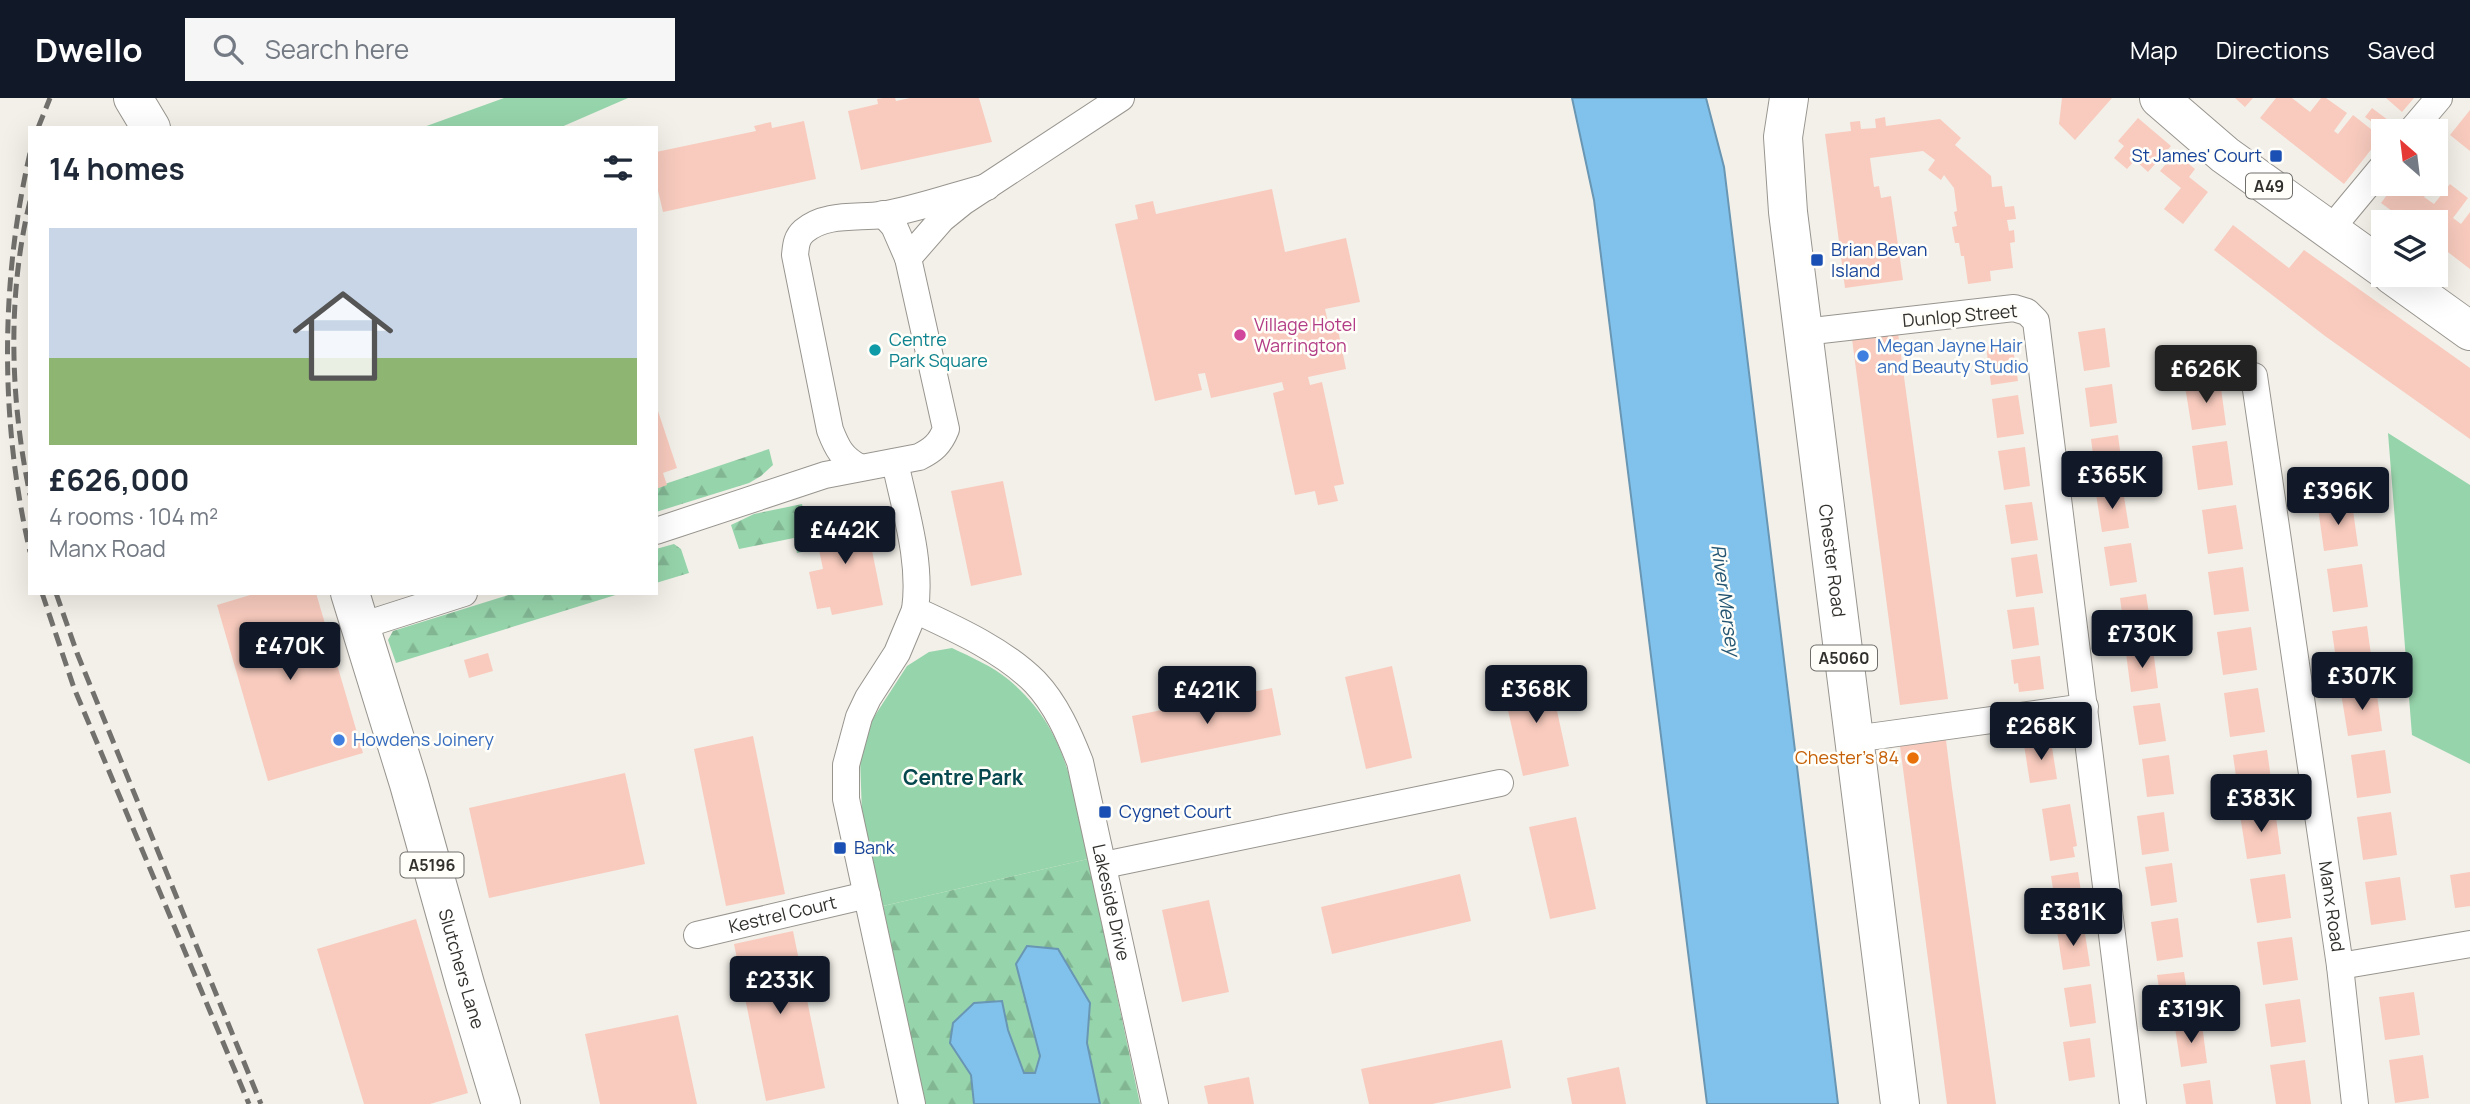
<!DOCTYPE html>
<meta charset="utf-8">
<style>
:root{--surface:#fff;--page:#f6f6f7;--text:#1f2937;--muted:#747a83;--accent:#111827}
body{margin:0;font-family:Manrope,sans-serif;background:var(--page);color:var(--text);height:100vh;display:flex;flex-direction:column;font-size:26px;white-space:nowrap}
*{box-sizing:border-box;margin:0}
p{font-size:23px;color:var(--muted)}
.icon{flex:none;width:38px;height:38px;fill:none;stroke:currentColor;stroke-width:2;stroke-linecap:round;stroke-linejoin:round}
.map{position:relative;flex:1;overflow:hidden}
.sheet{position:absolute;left:28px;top:28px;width:630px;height:469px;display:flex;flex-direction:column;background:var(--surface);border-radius:0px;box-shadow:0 7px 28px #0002}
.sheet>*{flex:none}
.needle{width:46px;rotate:332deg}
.fabs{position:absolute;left:2371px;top:21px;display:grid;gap:14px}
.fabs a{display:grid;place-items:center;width:77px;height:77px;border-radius:0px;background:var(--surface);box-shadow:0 7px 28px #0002;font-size:35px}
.price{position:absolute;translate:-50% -60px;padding:0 16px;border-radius:7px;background:var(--accent);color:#fff;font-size:23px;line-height:46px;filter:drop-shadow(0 2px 4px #0008)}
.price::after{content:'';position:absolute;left:50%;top:42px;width:21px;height:16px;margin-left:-10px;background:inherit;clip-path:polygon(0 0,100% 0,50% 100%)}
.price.selected{background:#222;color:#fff}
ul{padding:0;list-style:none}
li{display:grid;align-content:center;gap:14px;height:371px;padding:0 21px}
li span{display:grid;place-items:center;height:217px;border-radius:0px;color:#555}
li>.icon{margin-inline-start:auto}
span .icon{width:126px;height:126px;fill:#fffc;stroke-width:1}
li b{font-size:30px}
h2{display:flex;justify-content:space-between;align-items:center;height:84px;padding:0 21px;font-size:30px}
header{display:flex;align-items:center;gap:42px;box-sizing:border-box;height:98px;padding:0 35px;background:var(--accent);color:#fff}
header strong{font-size:33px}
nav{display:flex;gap:38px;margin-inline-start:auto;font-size:24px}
.search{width:490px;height:63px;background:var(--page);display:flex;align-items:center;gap:18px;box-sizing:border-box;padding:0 24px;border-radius:0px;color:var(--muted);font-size:26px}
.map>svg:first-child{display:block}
</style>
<header>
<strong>Dwello</strong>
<div class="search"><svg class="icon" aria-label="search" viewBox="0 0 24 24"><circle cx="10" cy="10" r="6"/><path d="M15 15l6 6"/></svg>Search here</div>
<nav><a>Map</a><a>Directions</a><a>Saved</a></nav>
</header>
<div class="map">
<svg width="2470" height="1006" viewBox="0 0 2470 1006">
<defs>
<pattern id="forest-firs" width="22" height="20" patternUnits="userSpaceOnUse" patternTransform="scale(1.75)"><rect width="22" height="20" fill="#96d4ab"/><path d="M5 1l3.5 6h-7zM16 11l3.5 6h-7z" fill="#82b693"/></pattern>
</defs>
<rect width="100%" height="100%" fill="#f3f0e9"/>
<path fill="#96d4ab" d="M504 0H628L559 30H421Z
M2388 335 2470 387V666L2412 637Z
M952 550C971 559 992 568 1009 582 1068 632 1072 689 1088 761L883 808 862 716 860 660 872 622 907 568 929 554Z"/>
<path fill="url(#forest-firs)" d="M769 351 773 367 761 378 749 385 656 414V389Z
M802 406 812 452 797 455 794 440 739 451 731 427 754 416Z
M674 446 681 451 689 475 656 485V451Z
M515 495H622L396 565 388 542 393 533Z
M1088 761 1140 1006H925L883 808Z"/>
<path fill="#80c2ec" stroke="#6996b3" stroke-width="2" d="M1572 0H1706L1724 69 1838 1006H1707L1594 102Z
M1027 848 1058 851 1090 905 1087 945 1100 1006H974L971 977 950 945 953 925 974 905 1002 903 1008 932 1024 975H1035L1040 958 1016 866Z"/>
<path fill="#f8cbbe" d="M883 0H895L896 3 910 0H979L992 44 861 72 848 13 878 6 877 1Z
M2062 0H2112L2075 42 2059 26Z
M2235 0H2253L2245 9Z
M2276 0H2292L2310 14 2321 0H2326L2347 15 2334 33 2338 36 2353 17 2381 39 2344 86 2260 20Z
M2386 0H2414L2402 14Z
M2372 10 2392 25 2385 33 2365 19Z
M2470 12V53L2450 37Z
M1885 19 1886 28 1940 21 1961 40 1955 47 1991 78 1992 89 2002 88 2005 109 2014 108 2016 121 2007 122 2009 133 2014 132 2015 144 2010 145 2013 170 1990 173 1991 183 1968 186 1964 158H1961L1959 145H1955L1952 129 1957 128 1954 114 1957 113 1954 90 1944 77 1941 82 1928 72 1935 62 1923 53 1870 60 1874 89 1879 88 1881 100 1891 98 1903 182 1845 190 1825 36 1851 33 1850 24 1860 23 1861 31 1876 30 1875 21Z
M2138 20 2171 48 2148 74 2135 62 2127 71 2114 60 2124 48 2118 43Z
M804 23 816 81 663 114 656 84V54L756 33 754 28 771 24 772 30Z
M2175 55 2195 71 2189 79 2208 94 2183 126 2164 111 2181 90 2160 73Z
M2395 86H2434L2424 99 2434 106 2450 86 2468 100 2453 120 2461 126 2470 114V171L2436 145V124H2407L2381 105Z
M1272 91 1285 154 1346 140 1360 204 1325 211 1328 224 1336 222 1346 271 1308 279 1310 287 1322 284 1344 386 1334 388 1338 403 1318 407 1315 393 1295 397 1273 295 1284 292 1282 284 1211 300 1205 275 1198 276 1202 292 1155 303 1115 126 1138 121 1135 107 1153 103 1156 116Z
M2233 127 2289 170 2304 152 2470 270V341L2325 238 2214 152Z
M2105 230 2110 269 2084 273 2078 234Z
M1898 235 1948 601 1900 607 1852 241Z
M2012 244 2018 283 1991 287 1986 248Z
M2220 283 2226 327 2192 332 2185 288Z
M2112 286 2117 325 2090 329 2085 290Z
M2018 297 2024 336 1997 340 1992 301Z
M656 307 677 370 663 375 667 387 656 391Z
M2118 337 2123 376 2096 380 2091 341Z
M2227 343 2233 387 2198 392 2192 348Z
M2025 349 2030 388 2004 392 1998 353Z
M1003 383 1022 477 971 488 951 393Z
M2123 392 2129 430 2102 434 2096 396Z
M2032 404 2038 442 2011 446 2005 407Z
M2352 405 2358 448 2324 453 2318 410Z
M2236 407 2243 451 2208 456 2202 412Z
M864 413 883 507 832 517 830 509 817 511 809 474 823 471 813 423Z
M2131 445 2137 484 2110 488 2104 449Z
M2037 456 2043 495 2016 499 2011 460Z
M2362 466 2368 509 2333 514 2327 471Z
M2243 469 2249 513 2214 517 2208 474Z
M257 495H316L363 655 268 683 217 507Z
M2146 496 2152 535 2125 539 2120 500Z
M2034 509 2039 547 2013 551 2007 512Z
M2367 528 2373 571 2338 576 2332 533Z
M2251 529 2257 572 2223 577 2217 534Z
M2153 551 2158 590 2131 594 2126 555Z
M488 555 493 573 469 580 464 562Z
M2040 558 2044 591 2019 594 2018 585 2014 586 2011 562Z
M1392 568 1412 660 1366 671 1345 579Z
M1549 576 1569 668 1523 678 1502 586Z
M1272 590 1281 637 1141 665 1132 618Z
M2258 590 2265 634 2230 639 2224 595Z
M2376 590 2382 633 2348 638 2341 595Z
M2160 605 2166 643 2139 647 2133 608Z
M753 638 785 796 726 808 694 651Z
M1946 642 1952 690 1996 1006H1947L1900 648Z
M2051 643 2057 681 2030 685 2024 647Z
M2267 652 2273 695 2239 700 2233 657Z
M2385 652 2391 695 2357 700 2351 657Z
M2169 657 2174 696 2147 699 2142 661Z
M625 675 645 766 489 800 469 710Z
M2070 706 2077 748 2073 749 2075 759 2050 763 2042 711Z
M2275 712 2281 756 2247 761 2240 717Z
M2164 714 2169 753 2142 757 2137 718Z
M2391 714 2397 757 2363 762 2357 719Z
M1576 719 1596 811 1550 821 1529 729Z
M2172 765 2177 804 2151 808 2145 769Z
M2078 774 2084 813 2057 817 2051 778Z
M2470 774V808L2455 810 2450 777Z
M1460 776 1471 823 1332 856 1321 809Z
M2285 776 2291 820 2257 825 2250 781Z
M2400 779 2406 822 2371 827 2365 784Z
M1209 802 1229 894 1182 904 1162 812Z
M2178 820 2183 859 2157 863 2151 824Z
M416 821 468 995 430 1006H364L317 851Z
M2084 829 2090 868 2063 872 2057 833Z
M793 833 825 990 766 1003 734 846Z
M2292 839 2298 882 2263 887 2257 844Z
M2184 874 2190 912 2163 916 2157 877Z
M2091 886 2096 925 2070 929 2064 890Z
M2414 894 2420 937 2385 942 2379 899Z
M2300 901 2306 944 2271 949 2265 906Z
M678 917 697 1006H600L585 936Z
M2202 926 2207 965 2181 969 2175 930Z
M2090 940 2095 979 2069 983 2063 944Z
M1502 942 1511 990 1432 1006H1369L1361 971Z
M2423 957 2429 1000 2395 1005 2389 962Z
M2305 962 2311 1006H2276L2270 967Z
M1619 969 1626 1006H1572L1567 980Z
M1249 979 1254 1006H1208L1204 988Z
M2210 982 2213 1006H2186L2183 986Z"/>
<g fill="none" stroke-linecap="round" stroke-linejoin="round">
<g stroke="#98958f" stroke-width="28">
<g id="minor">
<path d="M2411 33 2439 0"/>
<path d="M2330 132 2384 67"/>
<path d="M908 160 942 121 963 104 1121 0"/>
<path d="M1804 234 2014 210 2027 214 2036 223 2133 1006"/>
<path id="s1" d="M2254 278 2340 868 2355 1006"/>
<path id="s2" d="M895 364C905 412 922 463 915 512 956 531 1003 552 1035 584 1056 606 1069 636 1080 664L1155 1006"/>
<path d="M859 369C842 360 837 350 830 332L795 157C796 148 796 140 804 133 825 115 856 120 882 117 917 111 953 98 987 89"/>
<path d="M656 433 825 377 919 359C933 352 940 346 946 331L908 160 894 128 883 116"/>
<path d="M361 528 464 495"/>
<path d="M1854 641 2085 609"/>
<path d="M1104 767 1500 685"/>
<path id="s3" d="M697 837 867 797"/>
<path d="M2340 868 2470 846"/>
<path d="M912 1006 846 701V667L859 619 868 600 897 555 915 512"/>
</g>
</g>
<g stroke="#98958f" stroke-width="40">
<g id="trunk">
<path d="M133 0 151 30"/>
<path id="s4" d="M1789 0 1783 39 1788 114 1900 1006"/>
<path d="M2159 0 2225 57 2384 171"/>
<path d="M2392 177 2470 233"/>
<path id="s5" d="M350 495 409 686 465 886 501 1006"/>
</g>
</g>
<use href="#minor" stroke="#fff" stroke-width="26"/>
<use href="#trunk" stroke="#fff" stroke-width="38"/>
<path stroke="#73716d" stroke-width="5" stroke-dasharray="14 7" stroke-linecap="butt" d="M38 30 50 0
M30 55C0 185 0 324 30 454
M30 103C7 197 10 302 30 397
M42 495 74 590 249 1006
M56 495 77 555 261 1006"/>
</g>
<g fill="#1a4fb4" stroke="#fffef9" stroke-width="2.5">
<rect x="2269" y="51" width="14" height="14" rx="3.5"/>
<rect x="1810" y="155" width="14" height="14" rx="3.5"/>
<rect x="1098" y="707" width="14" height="14" rx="3.5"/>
<rect x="833" y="743" width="14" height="14" rx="3.5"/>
</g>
<circle fill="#d1479c" stroke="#fffef9" stroke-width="2.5" cx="1240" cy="237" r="7"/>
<circle fill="#0f9aa8" stroke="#fffef9" stroke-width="2.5" cx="875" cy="252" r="7"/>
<g fill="#3f7fe0" stroke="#fffef9" stroke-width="2.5">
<circle cx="1863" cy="258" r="7"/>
<circle cx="339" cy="642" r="7"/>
</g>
<circle fill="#e8710a" stroke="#fffef9" stroke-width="2.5" cx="1913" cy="660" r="7"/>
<g text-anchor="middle" stroke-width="5" stroke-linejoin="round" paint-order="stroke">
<g fill="#fffef9" stroke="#706e6b" stroke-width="2">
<rect x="2246" y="75.5" width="46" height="25" rx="5"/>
<rect x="1811" y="547.5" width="66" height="25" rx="5"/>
<rect x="400.5" y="754.5" width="63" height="25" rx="5"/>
</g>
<g font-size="16" font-weight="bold" fill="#32312e">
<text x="2269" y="94">A49</text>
<text x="1844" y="566">A5060</text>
<text x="432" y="773">A5196</text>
</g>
<g font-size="18" fill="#164399" stroke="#fffef9" text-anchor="start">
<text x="2262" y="64" text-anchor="end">St James' Court</text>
<text x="1831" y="158">Brian Bevan<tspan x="1831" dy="21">Island</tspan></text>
<text x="1119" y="720">Cygnet Court</text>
<text x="854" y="756">Bank</text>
</g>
<g font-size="18" fill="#32312e" stroke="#fffef9">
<text transform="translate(1960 218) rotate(-5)" y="6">Dunlop Street</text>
<text dy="6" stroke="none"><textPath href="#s4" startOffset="466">Chester Road</textPath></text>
<text dy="6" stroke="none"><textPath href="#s2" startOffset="527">Lakeside Drive</textPath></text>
<text dy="6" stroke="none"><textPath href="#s1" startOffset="536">Manx Road</textPath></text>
<text dy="6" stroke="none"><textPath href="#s3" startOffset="88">Kestrel Court</textPath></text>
<text dy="6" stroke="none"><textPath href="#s5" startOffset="392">Slutchers Lane</textPath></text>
</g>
<g font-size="18" fill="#b23c85" stroke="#fffef9" text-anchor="start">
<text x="1254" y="233">Village Hotel<tspan x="1254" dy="21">Warrington</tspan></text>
</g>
<g font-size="18" fill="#0d838f" stroke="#fffef9" text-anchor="start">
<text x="889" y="248">Centre<tspan x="889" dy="21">Park Square</tspan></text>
</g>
<g font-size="18" fill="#366cbe" stroke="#fffef9" text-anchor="start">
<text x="1877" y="254">Megan Jayne Hair<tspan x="1877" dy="21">and Beauty Studio</tspan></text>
<text x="353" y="648">Howdens Joinery</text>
</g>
<g font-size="18" fill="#c56008" stroke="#fffef9" text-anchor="end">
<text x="1899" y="666">Chester's 84</text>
</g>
<g font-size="19" font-style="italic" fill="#235572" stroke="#fffef9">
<text transform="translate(1726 502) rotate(82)" y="7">River Mersey</text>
</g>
<g font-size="21" font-weight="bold" fill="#07484f" stroke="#fffef9">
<text x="963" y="687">Centre Park</text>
</g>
</g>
</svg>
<div class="fabs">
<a><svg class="needle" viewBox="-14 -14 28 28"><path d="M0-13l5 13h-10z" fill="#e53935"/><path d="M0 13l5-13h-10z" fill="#747a83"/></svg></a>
<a><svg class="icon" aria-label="layers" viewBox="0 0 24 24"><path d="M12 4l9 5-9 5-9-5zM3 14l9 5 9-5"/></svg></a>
</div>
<b class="price selected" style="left:2206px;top:307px">£626K</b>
<b class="price" style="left:2112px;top:413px">£365K</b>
<b class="price" style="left:2338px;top:429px">£396K</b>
<b class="price" style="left:845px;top:468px">£442K</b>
<b class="price" style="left:2142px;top:572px">£730K</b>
<b class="price" style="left:290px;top:584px">£470K</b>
<b class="price" style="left:2362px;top:614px">£307K</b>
<b class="price" style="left:1536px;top:627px">£368K</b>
<b class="price" style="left:1207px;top:628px">£421K</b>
<b class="price" style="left:2041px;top:664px">£268K</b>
<b class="price" style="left:2261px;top:736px">£383K</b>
<b class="price" style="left:2073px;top:850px">£381K</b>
<b class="price" style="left:780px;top:918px">£233K</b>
<b class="price" style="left:2191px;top:947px">£319K</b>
<section class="sheet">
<h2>14 homes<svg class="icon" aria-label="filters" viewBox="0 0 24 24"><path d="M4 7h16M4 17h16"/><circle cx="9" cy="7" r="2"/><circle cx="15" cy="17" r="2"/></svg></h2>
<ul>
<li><span style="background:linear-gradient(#c9d6e8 60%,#8fb573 0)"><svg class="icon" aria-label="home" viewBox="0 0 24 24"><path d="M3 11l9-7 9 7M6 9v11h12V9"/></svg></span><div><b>£626,000</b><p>4 rooms · 104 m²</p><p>Manx Road</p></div></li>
</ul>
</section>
</div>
